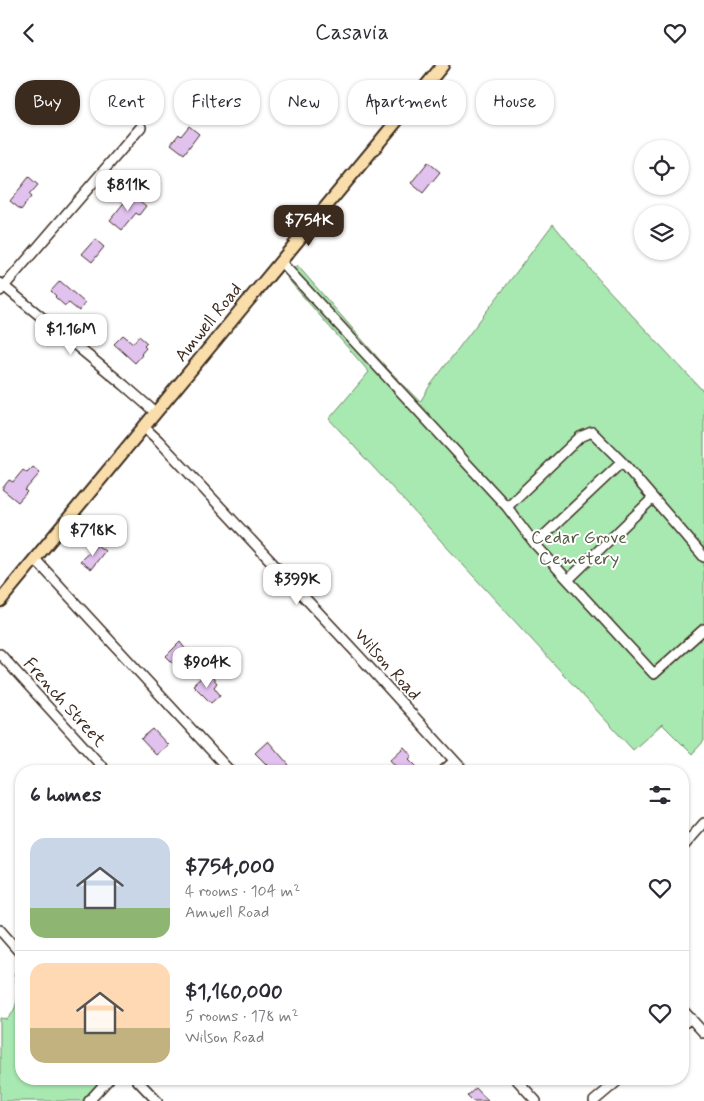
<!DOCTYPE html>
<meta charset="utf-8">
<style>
:root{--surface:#fff;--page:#f7f7f7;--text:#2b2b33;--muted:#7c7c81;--line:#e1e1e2;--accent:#3b2a1e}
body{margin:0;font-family:Mynerve,sans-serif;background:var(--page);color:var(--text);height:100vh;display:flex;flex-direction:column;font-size:19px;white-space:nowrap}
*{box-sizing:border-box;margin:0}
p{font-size:16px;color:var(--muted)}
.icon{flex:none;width:28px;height:28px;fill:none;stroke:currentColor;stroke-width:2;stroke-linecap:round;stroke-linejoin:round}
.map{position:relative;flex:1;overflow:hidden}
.drawer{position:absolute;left:15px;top:700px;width:674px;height:320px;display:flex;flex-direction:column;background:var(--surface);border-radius:20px;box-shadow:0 1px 4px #0004}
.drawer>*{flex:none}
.hud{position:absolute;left:15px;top:15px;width:675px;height:45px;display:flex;gap:10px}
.controls{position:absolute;left:634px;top:75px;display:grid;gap:10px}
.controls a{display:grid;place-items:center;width:55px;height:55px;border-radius:50%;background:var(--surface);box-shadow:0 1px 4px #0004;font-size:25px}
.price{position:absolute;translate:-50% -42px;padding:0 11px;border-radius:10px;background:#fff;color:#222;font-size:16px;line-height:32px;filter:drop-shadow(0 1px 2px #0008)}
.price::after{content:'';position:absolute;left:50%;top:30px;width:15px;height:11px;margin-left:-8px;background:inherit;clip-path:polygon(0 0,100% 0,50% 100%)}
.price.active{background:var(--accent);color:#fff}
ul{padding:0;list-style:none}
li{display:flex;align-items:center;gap:15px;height:125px;padding:0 15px}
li+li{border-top:1px solid var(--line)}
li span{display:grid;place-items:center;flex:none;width:140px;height:100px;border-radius:15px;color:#555}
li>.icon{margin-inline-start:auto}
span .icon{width:60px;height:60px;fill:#fffc;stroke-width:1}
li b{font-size:21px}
h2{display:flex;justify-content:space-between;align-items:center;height:60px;padding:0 15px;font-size:21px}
.pill{padding:0 18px;border-radius:20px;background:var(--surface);box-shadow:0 1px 4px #0004;font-size:18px;line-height:45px}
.pill.active{background:var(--accent);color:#fff}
header{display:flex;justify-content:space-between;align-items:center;height:65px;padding:0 15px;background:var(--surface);font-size:22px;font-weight:600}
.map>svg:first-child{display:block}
</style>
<header><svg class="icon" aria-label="back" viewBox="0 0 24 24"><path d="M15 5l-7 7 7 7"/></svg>Casavia<svg class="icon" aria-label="heart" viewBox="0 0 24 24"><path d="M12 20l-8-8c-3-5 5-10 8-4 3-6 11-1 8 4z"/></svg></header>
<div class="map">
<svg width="704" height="1036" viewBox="0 0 704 1036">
<rect width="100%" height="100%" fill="#fff"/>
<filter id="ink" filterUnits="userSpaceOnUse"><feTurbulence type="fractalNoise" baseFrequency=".02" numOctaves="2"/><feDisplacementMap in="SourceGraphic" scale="10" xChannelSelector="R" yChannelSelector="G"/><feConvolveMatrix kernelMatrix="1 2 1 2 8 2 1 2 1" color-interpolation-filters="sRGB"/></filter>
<g filter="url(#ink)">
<path fill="#a8e8b1" stroke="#728968" d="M553 159 601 217 704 327V676L692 689 662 659 633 685 329 354 369 307 287 213 297 200 386 302 420 337 429 322Z
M21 902V1014H102L85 1032 83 1036H0V953L7 954C20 943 19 923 14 909Z"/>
<path fill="#e1c1ee" stroke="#3b2a1e" d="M189 61 199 69 184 89 171 79 179 69 181 71Z
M428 97 440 107 423 128 411 118Z
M29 112 38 120 29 130 31 132 21 145 10 136Z
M131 129 146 141 139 150 136 148 122 165 110 155Z
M95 174 104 182 92 197 82 189Z
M60 216 85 238 79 246 69 238 65 241 55 232 56 231 51 226Z
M123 270 133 278 139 271 147 278 144 281 146 283 141 289 142 290 135 298 114 279Z
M33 402 40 408 25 425 27 427 18 437 2 424 9 415 13 417 23 405 27 408Z
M97 480 105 486 91 504 80 496Z
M180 577 186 585 182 588 190 596 180 605 166 591Z
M203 611 208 616 212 612 217 618 214 622 220 630 211 638 193 620Z
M153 664 168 680 156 690 141 674Z
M268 676 289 700 282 706H273L255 688Z
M404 682 412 691 409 694 418 703 414 706H400L390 695Z
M476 1023 488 1036H472L467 1031Z"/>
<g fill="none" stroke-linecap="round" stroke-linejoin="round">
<g stroke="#3b2a1e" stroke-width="12">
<path id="minor" d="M280 196 507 442 535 479 654 609 704 564
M0 218 124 320 156 348
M0 226 141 62
M144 362 159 376 360 592 464 706
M507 442 580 372 592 367 622 397 704 492
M535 479 622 397
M35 494 230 706
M569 514 653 433
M0 589 106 706
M443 706 454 696
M682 783 704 758
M0 865 21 889
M682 944 704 968
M682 960 691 953
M136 1014 157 1036
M516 1014 536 1036
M89 1036 109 1014
M594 1036 620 1014"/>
</g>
<g stroke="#3b2a1e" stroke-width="15">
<path id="major" d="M0 536 443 0"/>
</g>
<use href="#minor" stroke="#fff" stroke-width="9"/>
<use href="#major" stroke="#f9deab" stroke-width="11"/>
</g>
</g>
<g text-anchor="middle" stroke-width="4" stroke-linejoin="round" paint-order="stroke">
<g font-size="18" fill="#3b2a1e" stroke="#fff">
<text transform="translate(208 257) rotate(-51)" y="6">Amwell Road</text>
<text transform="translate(388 599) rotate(48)" y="6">Wilson Road</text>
<text transform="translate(65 637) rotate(48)" y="6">French Street</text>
</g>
<g font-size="18" fill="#565a43" stroke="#fff">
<text x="579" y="478">Cedar Grove<tspan x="579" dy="21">Cemetery</tspan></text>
</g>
</g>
</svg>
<div class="controls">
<a><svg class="icon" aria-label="locate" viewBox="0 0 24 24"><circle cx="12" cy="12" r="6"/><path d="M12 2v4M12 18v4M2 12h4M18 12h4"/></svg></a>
<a><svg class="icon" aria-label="layers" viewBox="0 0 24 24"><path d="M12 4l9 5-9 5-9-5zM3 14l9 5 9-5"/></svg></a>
</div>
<b class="price" style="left:128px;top:147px">$811K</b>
<b class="price active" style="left:309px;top:182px">$754K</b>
<b class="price" style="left:71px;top:291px">$1.16M</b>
<b class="price" style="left:93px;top:492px">$718K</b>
<b class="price" style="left:297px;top:541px">$399K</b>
<b class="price" style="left:207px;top:624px">$904K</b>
<div class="hud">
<a class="pill active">Buy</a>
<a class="pill">Rent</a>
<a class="pill">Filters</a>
<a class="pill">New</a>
<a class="pill">Apartment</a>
<a class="pill">House</a>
</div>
<section class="drawer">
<h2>6 homes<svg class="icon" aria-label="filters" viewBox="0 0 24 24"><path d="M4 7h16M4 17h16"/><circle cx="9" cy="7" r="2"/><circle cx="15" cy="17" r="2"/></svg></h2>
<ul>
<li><span style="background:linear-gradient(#c9d6e8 70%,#8fb573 0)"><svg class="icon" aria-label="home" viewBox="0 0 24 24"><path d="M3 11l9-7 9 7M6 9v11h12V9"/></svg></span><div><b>$754,000</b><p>4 rooms · 104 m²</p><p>Amwell Road</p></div><svg class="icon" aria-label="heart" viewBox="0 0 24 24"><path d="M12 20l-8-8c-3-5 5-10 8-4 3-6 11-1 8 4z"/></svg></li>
<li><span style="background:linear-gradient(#ffd9b3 65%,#c2b280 0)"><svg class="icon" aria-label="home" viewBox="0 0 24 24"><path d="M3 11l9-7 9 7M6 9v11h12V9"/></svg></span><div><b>$1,160,000</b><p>5 rooms · 178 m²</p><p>Wilson Road</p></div><svg class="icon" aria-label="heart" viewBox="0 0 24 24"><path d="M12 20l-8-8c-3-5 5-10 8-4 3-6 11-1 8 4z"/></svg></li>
</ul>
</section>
</div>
